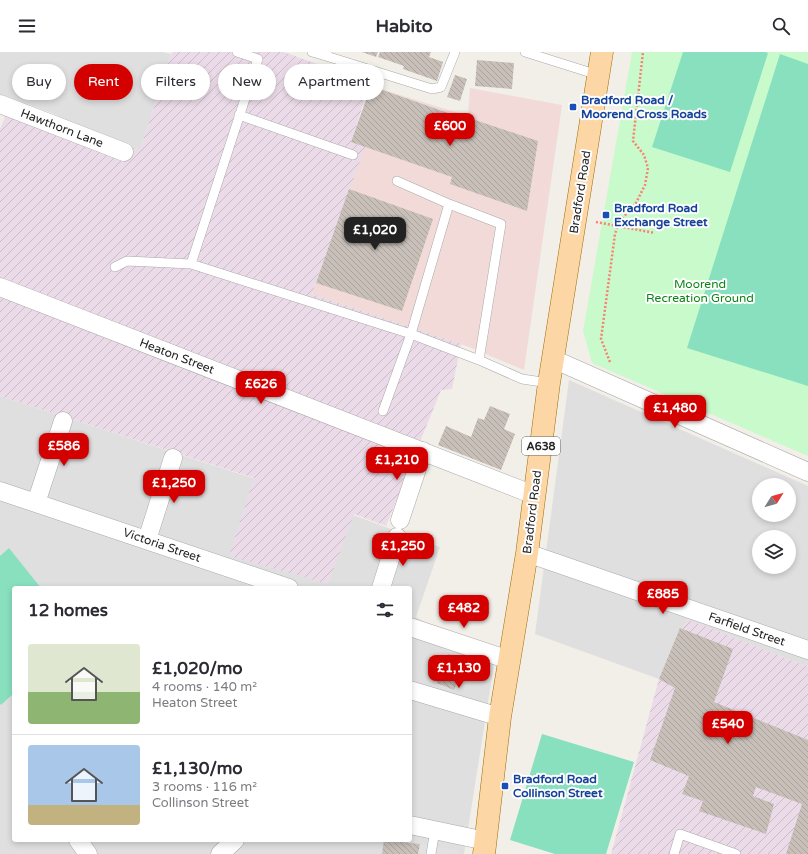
<!DOCTYPE html>
<meta charset="utf-8">
<style>
:root{--surface:#fff;--page:#f2f2f3;--text:#2b2b33;--muted:#7c7c81;--line:#e1e1e2;--accent:#d40000}
body{margin:0;font-family:"Varela Round",sans-serif;background:var(--page);color:var(--text);height:100vh;display:flex;flex-direction:column;font-size:15px;white-space:nowrap}
*{box-sizing:border-box;margin:0}
p{font-size:13px;color:var(--muted)}
.icon{flex:none;width:22px;height:22px;fill:none;stroke:currentColor;stroke-width:2;stroke-linecap:round;stroke-linejoin:round}
.map{position:relative;flex:1;overflow:hidden}
.side{position:absolute;left:12px;top:534px;width:400px;height:256px;display:flex;flex-direction:column;background:var(--surface);border-radius:4px;box-shadow:0 2px 6px #0003}
.side>*{flex:none}
.guide{position:absolute;left:12px;top:12px;width:400px;height:36px;display:flex;gap:8px}
.needle{width:26px;rotate:53deg}
.controls{position:absolute;left:752px;top:426px;display:grid;gap:8px}
.controls a{display:grid;place-items:center;width:44px;height:44px;border-radius:50%;background:var(--surface);box-shadow:0 2px 6px #0003;font-size:20px}
.price{position:absolute;translate:-50% -34px;padding:0 9px;border-radius:8px;background:var(--accent);color:#fff;font-size:13px;line-height:26px;filter:drop-shadow(0 1px 2px #0008)}
.price::after{content:'';position:absolute;left:50%;top:24px;width:12px;height:9px;margin-left:-6px;background:inherit;clip-path:polygon(0 0,100% 0,50% 100%)}
.price.on{background:#222;color:#fff}
ul{padding:0;list-style:none}
li{display:flex;align-items:center;gap:12px;height:100px;padding:0 16px}
li+li{border-top:1px solid var(--line)}
li span{display:grid;place-items:center;flex:none;width:112px;height:80px;border-radius:4px;color:#555}
li>.icon{margin-inline-start:auto}
span .icon{width:48px;height:48px;fill:#fffc;stroke-width:1}
li b{font-size:17px}
h2{display:flex;justify-content:space-between;align-items:center;height:48px;padding:0 16px;font-size:17px}
.pill{padding:0 14px;border-radius:18px;background:var(--surface);box-shadow:0 2px 6px #0003;font-size:14px;line-height:36px}
.pill.on{background:var(--accent);color:#fff}
header{display:flex;justify-content:space-between;align-items:center;height:52px;padding:0 16px;background:var(--surface);font-size:18px;font-weight:700}
.map>svg:first-child{display:block}
</style>
<header><svg class="icon" aria-label="menu" viewBox="0 0 24 24"><path d="M4 6h16M4 12h16M4 18h16"/></svg>Habito<svg class="icon" aria-label="search" viewBox="0 0 24 24"><circle cx="10" cy="10" r="6"/><path d="M15 15l6 6"/></svg></header>
<div class="map">
<svg width="808" height="802" viewBox="0 0 808 802">
<defs>
<pattern id="industrial-furrows" width="10" height="10" patternUnits="userSpaceOnUse"><rect width="10" height="10" fill="#ebdbe8"/><path d="M-1 1l2-2M0 10L10 0M9 11l2-2" fill="none" stroke="#c9bcc7"/></pattern>
<pattern id="building-back-hatch" width="6" height="6" patternUnits="userSpaceOnUse"><rect width="6" height="6" fill="#c7bfb8"/><path d="M-1 5l2 2M0 0l6 6M5-1l2 2" fill="none" stroke="#aba49e"/></pattern>
</defs>
<rect width="100%" height="100%" fill="#f2efe9"/>
<path fill="#e0dfdf" fill-rule="evenodd" d="M0 0H163L171 2 140 98 80 75 54 62 0 42Z
M569 328 808 434V615L687 567 659 627 535 582ZM759 433H789V463H759ZM759 485H789V515H759Z
M0 344 258 428 440 495 416 565 494 613 464 802H0ZM14 536H410V788H14Z"/>
<path fill="#f2dad9" d="M371 34 468 64 470 36 562 53 524 318 469 295 312 242 364 95 351 90Z"/>
<path fill="url(#industrial-furrows)" d="M173 0H284L370 31 351 90 365 95 312 242 461 292 452 337 441 338 386 474 354 462 328 532 229 504 254 426 0 344V77L5 65 15 48 140 98 171 2Z
M687 567 808 615V802H611L659 627Z"/>
<path fill="#c8facc" d="M632 0H808V404L592 311 583 279Z"/>
<path fill="#88e0be" d="M683 0H765L768 1 730 120 652 95Z
M780 2 808 12V334L687 296Z
M9 496 41 536H14V641L1 653 0 651V504Z
M542 682 634 710 606 802H555L510 788Z"/>
<path fill="#e2e2e2" d="M420 792 456 798 459 802H418Z"/>
<path fill="url(#building-back-hatch)" d="M362 0H378L376 5Z
M380 0H431L429 5 443 10 437 29 403 17 404 14 378 5Z
M477 8 514 11 512 37 475 34Z
M455 23 467 27 460 49 447 45Z
M371 34 471 69 472 67 538 89 527 159 450 132 452 125 351 90Z
M349 137 433 167 402 259 316 231Z
M490 354 510 362 504 377 515 382 501 418 438 393 446 374 471 385 478 366 484 368Z
M680 576 733 597 714 650 808 688V802H786L802 752 756 735 753 744 774 752 766 782 699 759 703 749 682 742 689 724 650 708 675 636 659 627Z
M448 602 466 608 454 638 437 631Z
M384 788 420 792 418 802H382Z"/>
<g fill="none" stroke-linecap="round" stroke-linejoin="round">
<g stroke="#a9a9a9" stroke-width="10">
<path id="service" d="M237 0 258 7 191 212 411 282 479 308 522 327 549 331
M312 0 326 4
M327 0 326 4 432 37 441 35 455 0
M525 0 598 23
M239 63 353 103
M397 129 449 152
M115 215 127 209 191 212
M383 359 411 282 449 152 501 172 479 308
M431 802 435 778
M674 802 680 782 736 802"/>
</g>
<g stroke="#a9a9a9" stroke-width="19">
<path id="minor" d="M0 52 124 100
M0 235 534 443
M553 307 808 420
M0 439 289 536
M36 451 63 369
M400 468 423 399
M147 488 173 406
M527 501 808 598
M381 536 397 485
M410 575 509 608
M410 638 500 665
M410 773 486 789
M78 788 88 802
M220 802 235 788"/>
</g>
<g stroke="#a06b00" stroke-width="23">
<path id="primary" d="M484 802 500 665 527 501 549 331 602 0"/>
</g>
<path stroke="#fa8072" stroke-width="2.5" stroke-dasharray="2 2" stroke-linecap="butt" d="M596 170 655 181
M610 310 601 287 615 182 619 170 636 151 645 133 648 116 644 103 633 89 643 0"/>
<use href="#service" stroke="#fff" stroke-width="9"/>
<use href="#minor" stroke="#fff" stroke-width="18"/>
<use href="#primary" stroke="#fcd6a4" stroke-width="22"/>
</g>
<g fill="#1a4fb4" stroke="#fff" stroke-width="1.5">
<rect x="569" y="51" width="8" height="8" rx="2"/>
<rect x="602" y="159" width="8" height="8" rx="2"/>
<rect x="501" y="730" width="8" height="8" rx="2"/>
</g>
<g text-anchor="middle" stroke-width="4" stroke-linejoin="round" paint-order="stroke">
<rect fill="#fff" stroke="#646464" stroke-width="1" x="522" y="385" width="38" height="18" rx="3"/>
<g font-size="11" font-weight="bold" fill="#222">
<text x="541" y="398">A638</text>
</g>
<g font-size="12" font-weight="bold" fill="#164399" stroke="#fff" text-anchor="start">
<text x="581" y="52">Bradford Road /<tspan x="581" dy="14">Moorend Cross Roads</tspan></text>
<text x="614" y="160">Bradford Road<tspan x="614" dy="14">Exchange Street</tspan></text>
<text x="513" y="731">Bradford Road<tspan x="513" dy="14">Collinson Street</tspan></text>
</g>
<g font-size="12" fill="#222" stroke="#fff">
<text transform="translate(62 76) rotate(21)" y="4">Hawthorn Lane</text>
<text transform="translate(580 140) rotate(-81)" y="4">Bradford Road</text>
<text transform="translate(177 304) rotate(21)" y="4">Heaton Street</text>
<text transform="translate(532 460) rotate(-83)" y="4">Bradford Road</text>
<text transform="translate(162 493) rotate(19)" y="4">Victoria Street</text>
<text transform="translate(747 577) rotate(19)" y="4">Farfield Street</text>
</g>
<g font-size="12" fill="#0c8416" stroke="#fff">
<text x="700" y="236">Moorend<tspan x="700" dy="14">Recreation Ground</tspan></text>
</g>
</g>
</svg>
<div class="controls">
<a><svg class="needle" viewBox="-14 -14 28 28"><path d="M0-13l5 13h-10z" fill="#e53935"/><path d="M0 13l5-13h-10z" fill="#7c7c81"/></svg></a>
<a><svg class="icon" aria-label="layers" viewBox="0 0 24 24"><path d="M12 4l9 5-9 5-9-5zM3 14l9 5 9-5"/></svg></a>
</div>
<b class="price" style="left:450px;top:95px">£600</b>
<b class="price on" style="left:375px;top:199px">£1,020</b>
<b class="price" style="left:261px;top:353px">£626</b>
<b class="price" style="left:675px;top:377px">£1,480</b>
<b class="price" style="left:64px;top:415px">£586</b>
<b class="price" style="left:397px;top:429px">£1,210</b>
<b class="price" style="left:174px;top:452px">£1,250</b>
<b class="price" style="left:403px;top:515px">£1,250</b>
<b class="price" style="left:663px;top:563px">£885</b>
<b class="price" style="left:464px;top:577px">£482</b>
<b class="price" style="left:459px;top:637px">£1,130</b>
<b class="price" style="left:728px;top:693px">£540</b>
<div class="guide">
<a class="pill">Buy</a>
<a class="pill on">Rent</a>
<a class="pill">Filters</a>
<a class="pill">New</a>
<a class="pill">Apartment</a>
</div>
<section class="side">
<h2>12 homes<svg class="icon" aria-label="filters" viewBox="0 0 24 24"><path d="M4 7h16M4 17h16"/><circle cx="9" cy="7" r="2"/><circle cx="15" cy="17" r="2"/></svg></h2>
<ul>
<li><span style="background:linear-gradient(#dfe7d0 60%,#8fb573 0)"><svg class="icon" aria-label="home" viewBox="0 0 24 24"><path d="M3 11l9-7 9 7M6 9v11h12V9"/></svg></span><div><b>£1,020/mo</b><p>4 rooms · 140 m²</p><p>Heaton Street</p></div></li>
<li><span style="background:linear-gradient(#a9c7e8 75%,#c2b280 0)"><svg class="icon" aria-label="home" viewBox="0 0 24 24"><path d="M3 11l9-7 9 7M6 9v11h12V9"/></svg></span><div><b>£1,130/mo</b><p>3 rooms · 116 m²</p><p>Collinson Street</p></div></li>
</ul>
</section>
</div>
